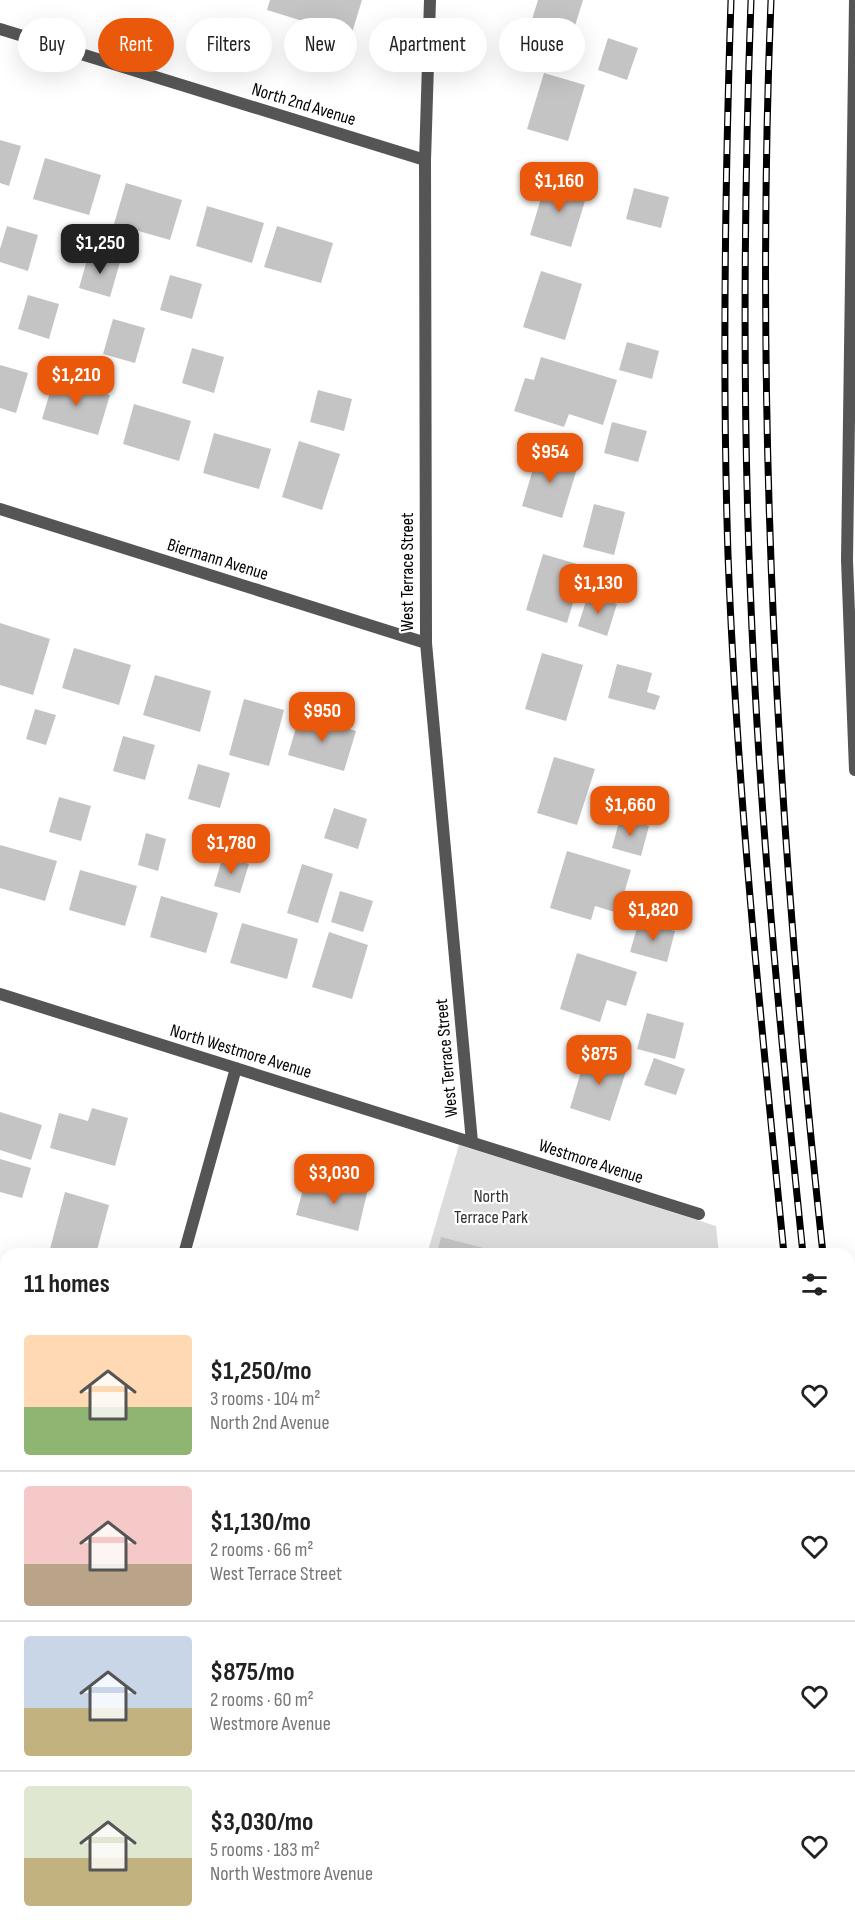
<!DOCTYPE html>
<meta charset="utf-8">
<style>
:root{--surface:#fff;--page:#f2f2f2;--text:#222;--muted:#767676;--line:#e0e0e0;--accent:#ea580c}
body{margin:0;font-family:"Sofia Sans Condensed",sans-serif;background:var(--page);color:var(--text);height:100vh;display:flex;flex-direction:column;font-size:22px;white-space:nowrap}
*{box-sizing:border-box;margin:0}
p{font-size:20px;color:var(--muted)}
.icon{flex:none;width:33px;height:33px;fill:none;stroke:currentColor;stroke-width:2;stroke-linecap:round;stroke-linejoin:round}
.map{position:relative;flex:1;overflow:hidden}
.side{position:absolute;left:0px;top:1248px;width:855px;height:684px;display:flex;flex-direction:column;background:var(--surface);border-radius:18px 18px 0 0;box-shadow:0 6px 24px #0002}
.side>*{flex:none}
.banner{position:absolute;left:18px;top:18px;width:819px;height:54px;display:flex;gap:12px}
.price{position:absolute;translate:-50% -51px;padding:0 14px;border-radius:12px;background:var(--accent);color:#fff;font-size:20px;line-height:39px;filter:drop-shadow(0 2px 3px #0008)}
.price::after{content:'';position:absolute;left:50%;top:36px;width:18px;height:14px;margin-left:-9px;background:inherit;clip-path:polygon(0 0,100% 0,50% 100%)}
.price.active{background:#222;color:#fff}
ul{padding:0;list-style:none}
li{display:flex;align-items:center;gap:18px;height:150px;padding:0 24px}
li+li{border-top:2px solid var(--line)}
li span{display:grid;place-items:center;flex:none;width:168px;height:120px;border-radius:6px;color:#555}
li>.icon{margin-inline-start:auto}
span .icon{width:72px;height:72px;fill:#fffc;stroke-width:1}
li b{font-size:26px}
h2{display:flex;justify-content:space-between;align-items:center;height:72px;padding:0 24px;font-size:26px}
.pill{padding:0 21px;border-radius:27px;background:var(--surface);box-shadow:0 6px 24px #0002;font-size:21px;line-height:54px}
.pill.active{background:var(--accent);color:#fff}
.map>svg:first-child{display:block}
</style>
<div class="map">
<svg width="855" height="1932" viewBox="0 0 855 1932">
<rect width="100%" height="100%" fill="#fff"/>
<path fill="#dcdcdc" d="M459 1145 716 1226 719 1254H427Z
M346 1926H782V1932H344Z"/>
<path fill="#c4c4c4" d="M270 0H362L351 36 267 10Z
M538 0H583L570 42 529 29Z
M608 38 638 48 627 80 598 70Z
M544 73 585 85 568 141 527 129Z
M0 140 21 146 9 186 0 183Z
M45 158 101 175 89 215 33 199Z
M547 178 588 191 571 247 530 235Z
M126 183 182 200 170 240 114 224Z
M634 188 669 197 661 228 626 219Z
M207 206 264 223 252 263 196 246Z
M7 226 38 235 28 271 0 262V249Z
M277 226 333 243 321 283 264 267Z
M89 253 120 262 110 297 79 288Z
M541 271 582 284 565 340 523 327Z
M170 275 202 284 192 319 160 310Z
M28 295 59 304 49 339 18 329Z
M113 319 145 328 135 363 103 354Z
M627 342 659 351 652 379 619 370Z
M192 348 224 357 214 393 182 383Z
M541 357 617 380 603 425 569 414 564 427 514 411 525 378 534 380Z
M0 365 28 373 16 413 0 408Z
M54 379 110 395 98 435 42 419Z
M318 390 352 399 344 431 310 422Z
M134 404 191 421 179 461 123 444Z
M612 422 647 431 638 462 604 453Z
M214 433 271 449 259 489 203 473Z
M299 441 340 454 322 510 282 497Z
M539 449 579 462 562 518 522 506Z
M594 504 625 512 614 555 583 547Z
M543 554 584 566 567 623 526 610Z
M588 595 617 604 607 636 578 626Z
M0 623 50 639 33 695 0 685Z
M74 648 131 665 119 705 62 688Z
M542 653 583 665 566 721 525 709Z
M617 664 652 673 647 692 660 696 655 710 608 698Z
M155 675 211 691 200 732 143 715Z
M244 699 284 710 269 766 229 755Z
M35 709 56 715 46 745 26 739Z
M300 714 356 731 344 771 288 755Z
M123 736 155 745 145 780 113 771Z
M554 757 595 769 577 825 537 813Z
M198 764 230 773 220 808 188 799Z
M59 797 91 806 81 841 49 832Z
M334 808 367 819 358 849 324 838Z
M620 818 649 826 641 856 612 848Z
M146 833 166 839 158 871 138 865Z
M0 845 57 861 45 901 0 888Z
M567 851 631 870 618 913 595 906 591 920 550 908Z
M223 856 249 864 240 893 214 886Z
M302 864 333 874 318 923 287 913Z
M80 870 137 886 125 926 69 910Z
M340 891 373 901 363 932 331 922Z
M161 896 218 913 206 953 150 937Z
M639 921 675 931 667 962 630 952Z
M242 923 298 939 287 979 230 963Z
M329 932 368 945 352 999 312 987Z
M577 953 637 972 626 1006 607 1000 600 1022 560 1009Z
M647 1013 684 1023 675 1059 637 1049Z
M587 1052 628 1065 610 1121 570 1108Z
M654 1058 685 1069 676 1095 644 1085Z
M92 1108 128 1118 115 1166 50 1148 59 1113 88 1121Z
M0 1112 42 1125 31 1160 0 1150Z
M0 1159 31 1168 22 1198 0 1192Z
M341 1181 368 1189 358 1231 296 1215 305 1182 338 1191Z
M65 1192 109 1205 96 1254H67L50 1249Z
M441 1237 487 1249 486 1254H437Z
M0 1269 6 1270V1302L0 1301Z
M0 1577 5 1578 2 1614H0Z
M0 1895 6 1897V1926H35L33 1932H0Z
M297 1926H305L324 1932H295Z"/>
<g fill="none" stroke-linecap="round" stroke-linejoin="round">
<path stroke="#555" stroke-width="12" d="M855 0 847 560 855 770"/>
<path stroke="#555" stroke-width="12" d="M430 0 425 160 426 643 472 1142
M0 29 425 160
M0 509 426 643
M0 994 699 1214
M184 1254 236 1068
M116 1932 118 1926"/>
<g stroke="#000" stroke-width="7">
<path id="rail" d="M731 0C725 185 722 370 728 555 737 789 761 1022 784 1254
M751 0C743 223 742 446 754 669 764 864 783 1059 803 1254
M771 0C754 419 778 837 823 1254
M849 1495 855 1550
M849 1681 855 1737
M849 1867 855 1923"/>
</g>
<use href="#rail" stroke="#fff" stroke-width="4.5" stroke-dasharray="14" stroke-linecap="butt"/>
</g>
<g text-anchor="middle" stroke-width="4.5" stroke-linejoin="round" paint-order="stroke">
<g font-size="18" fill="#000" stroke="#fff">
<text transform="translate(304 104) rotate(17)" y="6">North 2nd Avenue</text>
<text transform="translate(218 559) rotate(17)" y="6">Biermann Avenue</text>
<text transform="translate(407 572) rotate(-90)" y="6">West Terrace Street</text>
<text transform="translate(241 1051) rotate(17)" y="6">North Westmore Avenue</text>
<text transform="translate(446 1058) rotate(-95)" y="6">West Terrace Street</text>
<text transform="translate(591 1161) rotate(18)" y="6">Westmore Avenue</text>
</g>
<g font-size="18" fill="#333" stroke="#fff">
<text x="491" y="1202">North<tspan x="491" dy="21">Terrace Park</tspan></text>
</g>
</g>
</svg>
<b class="price" style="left:559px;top:213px">$1,160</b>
<b class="price active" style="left:100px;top:275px">$1,250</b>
<b class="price" style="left:76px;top:407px">$1,210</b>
<b class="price" style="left:550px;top:484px">$954</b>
<b class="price" style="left:598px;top:615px">$1,130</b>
<b class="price" style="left:322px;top:743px">$950</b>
<b class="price" style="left:630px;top:837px">$1,660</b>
<b class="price" style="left:231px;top:875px">$1,780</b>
<b class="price" style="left:653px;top:942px">$1,820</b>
<b class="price" style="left:599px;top:1086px">$875</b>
<b class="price" style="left:334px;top:1205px">$3,030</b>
<div class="banner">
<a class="pill">Buy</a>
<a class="pill active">Rent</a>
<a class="pill">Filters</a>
<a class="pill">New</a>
<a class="pill">Apartment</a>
<a class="pill">House</a>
</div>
<section class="side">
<h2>11 homes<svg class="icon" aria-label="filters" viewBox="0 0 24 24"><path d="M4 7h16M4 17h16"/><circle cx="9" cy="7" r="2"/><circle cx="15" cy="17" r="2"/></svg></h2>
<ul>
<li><span style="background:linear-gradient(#ffd9b3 60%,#8fb573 0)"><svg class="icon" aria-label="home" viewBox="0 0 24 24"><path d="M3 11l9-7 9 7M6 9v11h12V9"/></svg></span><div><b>$1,250/mo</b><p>3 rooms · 104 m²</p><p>North 2nd Avenue</p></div><svg class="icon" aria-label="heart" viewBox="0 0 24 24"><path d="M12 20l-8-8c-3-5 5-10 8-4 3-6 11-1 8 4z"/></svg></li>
<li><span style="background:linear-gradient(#f6c9c9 65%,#b9a48a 0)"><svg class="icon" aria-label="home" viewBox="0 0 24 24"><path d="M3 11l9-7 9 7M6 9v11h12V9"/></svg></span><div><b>$1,130/mo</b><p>2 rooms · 66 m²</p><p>West Terrace Street</p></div><svg class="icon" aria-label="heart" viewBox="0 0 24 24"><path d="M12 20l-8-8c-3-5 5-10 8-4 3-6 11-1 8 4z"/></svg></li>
<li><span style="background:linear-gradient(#c9d6e8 60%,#c2b280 0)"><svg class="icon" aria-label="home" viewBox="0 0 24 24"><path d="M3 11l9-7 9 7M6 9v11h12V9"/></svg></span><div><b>$875/mo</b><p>2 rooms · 60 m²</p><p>Westmore Avenue</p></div><svg class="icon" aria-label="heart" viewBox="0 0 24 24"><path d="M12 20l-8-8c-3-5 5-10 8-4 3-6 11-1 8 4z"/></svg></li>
<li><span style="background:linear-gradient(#dfe7d0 60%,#c2b280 0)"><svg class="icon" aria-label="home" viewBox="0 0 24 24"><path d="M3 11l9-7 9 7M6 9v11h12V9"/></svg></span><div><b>$3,030/mo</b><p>5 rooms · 183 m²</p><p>North Westmore Avenue</p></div><svg class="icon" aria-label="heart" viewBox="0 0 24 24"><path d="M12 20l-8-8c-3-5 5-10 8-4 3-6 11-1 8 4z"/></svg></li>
</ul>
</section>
</div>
